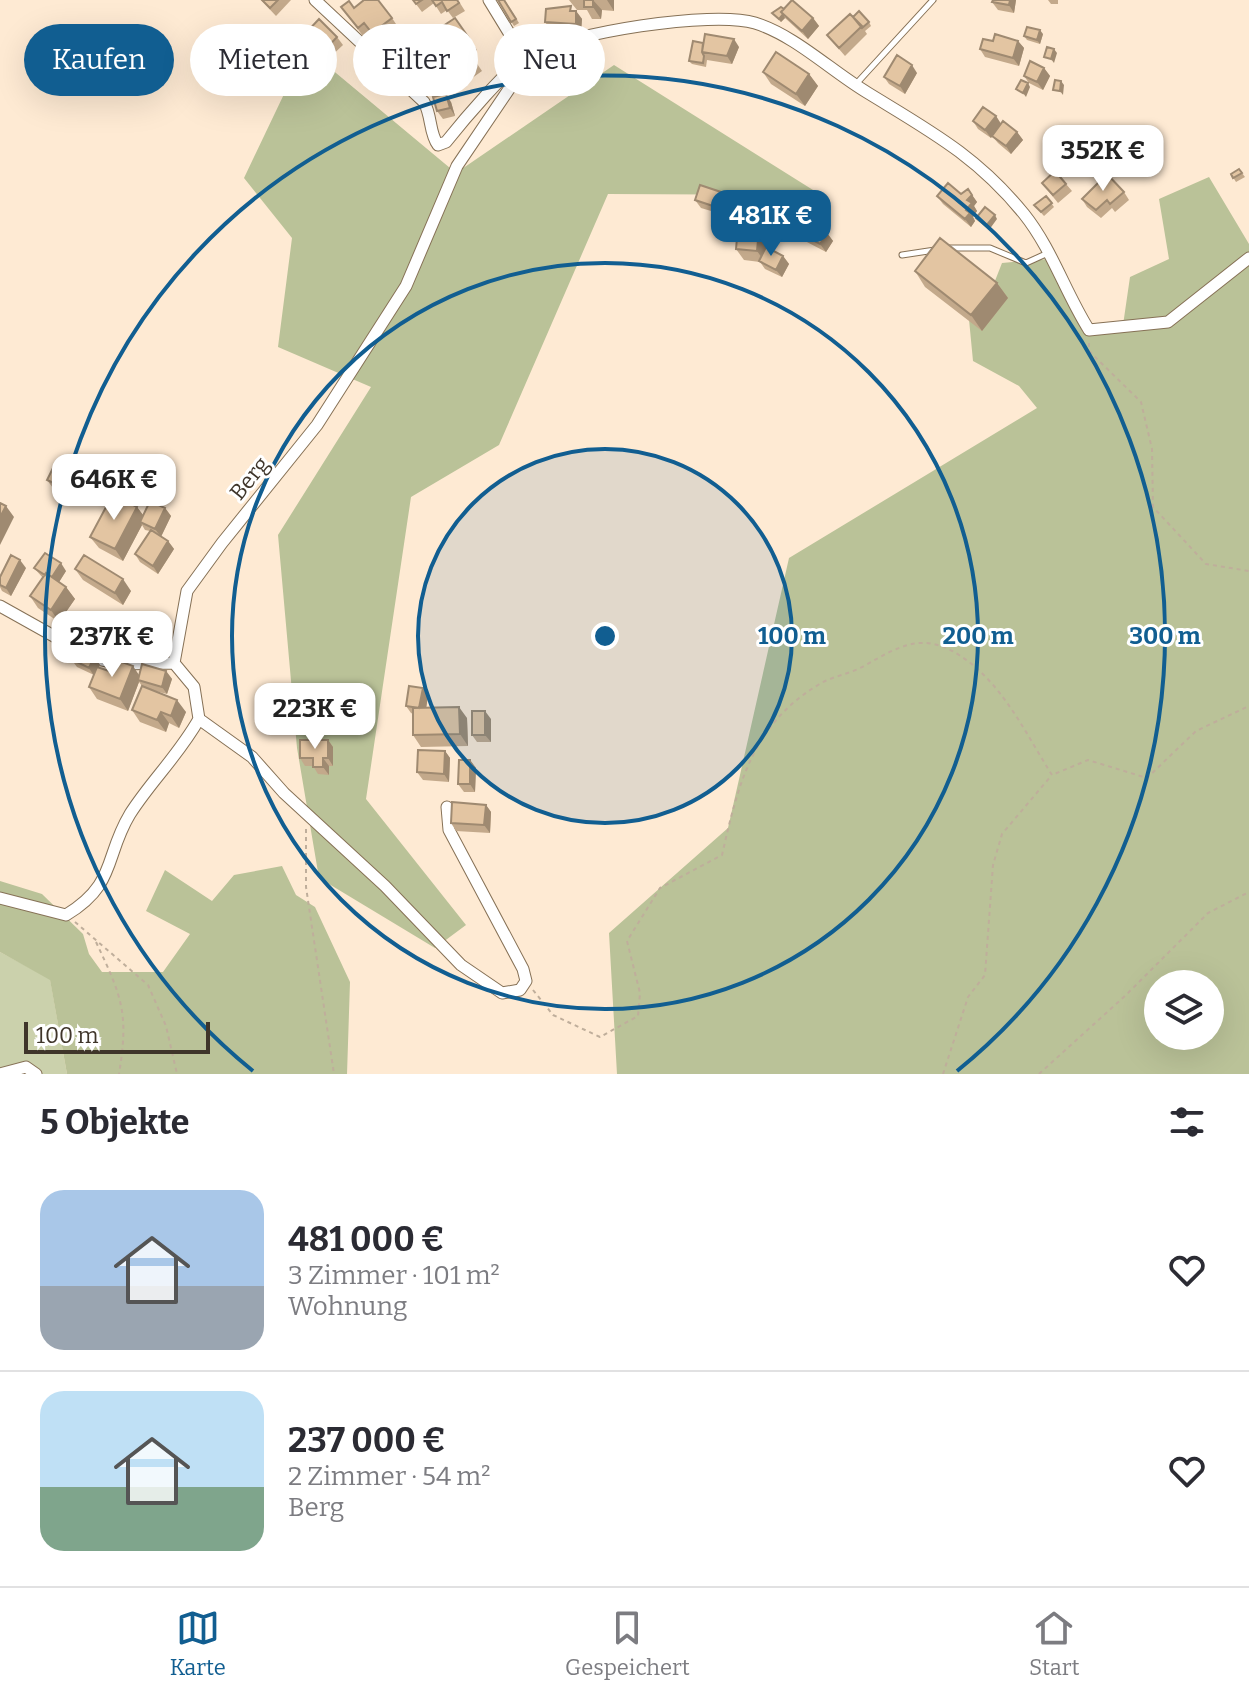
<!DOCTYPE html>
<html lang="de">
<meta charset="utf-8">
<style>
:root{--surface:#fff;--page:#f7f7f7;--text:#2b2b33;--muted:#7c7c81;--line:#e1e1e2;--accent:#115e91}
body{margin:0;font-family:Bitter,serif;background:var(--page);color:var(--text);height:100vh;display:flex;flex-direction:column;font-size:30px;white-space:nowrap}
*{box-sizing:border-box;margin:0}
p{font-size:26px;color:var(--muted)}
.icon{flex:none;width:44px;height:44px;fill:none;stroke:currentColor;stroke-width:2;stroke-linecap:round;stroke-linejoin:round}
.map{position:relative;height:1074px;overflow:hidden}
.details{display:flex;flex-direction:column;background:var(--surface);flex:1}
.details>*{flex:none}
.hud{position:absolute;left:24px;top:24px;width:800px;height:72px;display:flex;gap:16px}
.controls{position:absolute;left:1144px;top:970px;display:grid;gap:16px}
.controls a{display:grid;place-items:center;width:80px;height:80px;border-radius:50%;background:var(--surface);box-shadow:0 8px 32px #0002;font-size:40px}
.scale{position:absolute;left:24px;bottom:20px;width:186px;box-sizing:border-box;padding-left:8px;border:4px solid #3f352a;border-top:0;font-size:22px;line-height:28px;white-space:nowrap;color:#3f352a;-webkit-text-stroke:6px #fff;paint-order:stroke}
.price{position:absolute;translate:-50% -68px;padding:0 18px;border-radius:16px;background:#fff;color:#222;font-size:26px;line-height:52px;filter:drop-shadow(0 2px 4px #0008)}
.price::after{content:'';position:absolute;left:50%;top:48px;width:24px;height:18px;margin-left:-12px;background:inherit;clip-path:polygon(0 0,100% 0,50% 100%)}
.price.active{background:var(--accent);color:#fff}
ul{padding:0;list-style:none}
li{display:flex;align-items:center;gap:24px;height:200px;padding:0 40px}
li+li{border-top:2px solid var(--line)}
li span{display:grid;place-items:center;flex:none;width:224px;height:160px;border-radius:24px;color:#555}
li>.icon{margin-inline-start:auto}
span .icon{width:96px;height:96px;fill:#fffc;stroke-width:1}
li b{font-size:34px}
h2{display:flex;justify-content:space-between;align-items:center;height:96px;padding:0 40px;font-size:34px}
.pill{padding:0 28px;border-radius:36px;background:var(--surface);box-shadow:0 8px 32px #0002;font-size:28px;line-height:72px}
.pill.active{background:var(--accent);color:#fff}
.tab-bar{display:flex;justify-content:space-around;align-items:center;height:112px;border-top:2px solid var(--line);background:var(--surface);font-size:22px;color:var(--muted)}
.tab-bar a{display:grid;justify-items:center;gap:4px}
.tab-bar .active{color:var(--accent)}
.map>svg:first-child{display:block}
</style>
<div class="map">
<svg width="1249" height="1074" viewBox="0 0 1249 1074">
<rect width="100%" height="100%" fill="#feead3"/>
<path fill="#cbd1ac" d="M0 952 50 979 67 1074H0Z"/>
<path fill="#bac298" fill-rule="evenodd" d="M306 48 456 173 614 65 821 195 608 194 499 445 411 497 366 799 466 925 435 948 319 878 297 748 278 535 371 387 278 347 292 238 244 178Z
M1209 177 1249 244V1074H617L609 933 728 828 789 558 1037 408 1019 386 973 361 968 309 991 291 1002 263 1048 259 1083 332H1122L1130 277 1169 259 1159 199ZM1158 984H1210V1036H1158Z
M282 866 296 895 315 907 350 982 347 1074H67L50 980 0 952V881L42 894 83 934 89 954 102 972H163L190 934 146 911 165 870 212 901 234 875Z"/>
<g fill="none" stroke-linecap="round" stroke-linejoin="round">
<g stroke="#867156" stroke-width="7">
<path id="lane" d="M856 84 933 0
M949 248H990L1026 263 1048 253
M902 255 935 250"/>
</g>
<g stroke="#867156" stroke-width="13">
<path id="street" d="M315 0 424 102C432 116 429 133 438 145L446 142C462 122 509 66 529 55 569 33 712 10 755 23 796 36 831 71 868 93 930 131 977 156 1024 214 1052 249 1065 292 1089 330L1168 322 1249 258
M489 0 514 41 528 55
M0 606 93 658 119 664 174 663
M174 663 187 591 222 543 317 425 406 286 457 166 524 67
M174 663 194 687 199 719 252 757 284 793 385 886 461 965 502 993 520 990 526 981 523 969 449 830 447 807
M0 898 66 915C117 884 104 857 130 814 151 781 178 756 199 719
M0 1074 26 1067 36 1074"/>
</g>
<path stroke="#bfae9b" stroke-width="2" stroke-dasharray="4 4" stroke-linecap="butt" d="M1089 343V351L1141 402 1152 449 1153 507 1206 564 1249 571
M306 829V887L334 1074
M75 922 148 985 166 1026 177 1074
M96 942C122 997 129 1013 119 1074
M533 990 553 1015 600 1037 638 1016 640 993 627 941 660 888 722 855C738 785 752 725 818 685 832 676 850 674 864 666 898 647 922 631 959 655 1002 682 1026 734 1052 775L1088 760 1147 778 1196 731 1249 706
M943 1074 968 997 985 975 993 865 1002 834 1051 776
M1039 1074 1126 995 1208 913 1249 892"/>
<use href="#lane" stroke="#fff" stroke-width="5"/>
<use href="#street" stroke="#fff" stroke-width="11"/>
</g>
<path fill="#c3a98b" d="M261 0H291L276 16Z
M413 0H458L465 11 453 18 447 10 441 14 434 3 422 12Z
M498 0H505L519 23 514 26Z
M569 0H614V11L602 10 601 19H592L587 10H577Z
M1016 0 1014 13 998 10 992 2Z
M1048 0H1058V4H1051Z
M341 7 354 8 392 18 400 30 380 45 372 35 366 40Z
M784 9 813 18 819 26 808 39 785 18 781 22 772 13Z
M574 11H576L582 19 581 32 551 30 545 22Z
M853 17 869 22 871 26 865 31 867 34 845 56 827 35Z
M455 18 477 50 471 55 482 71 468 81 460 69Z
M1043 34 1040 44 1027 40 1024 36Z
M304 35 337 37 343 45 327 60 309 42Z
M693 41 739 47 732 64 707 60 706 67 692 64 689 61Z
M993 41H1018L1024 48 1019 66 985 57 980 49Z
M429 60 435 68 416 84 399 62Z
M564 65 549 89 535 80 530 72Z
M1044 68 1050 76 1043 90 1029 83 1024 76Z
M763 72 809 74 818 86 805 106 771 84Z
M917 73 905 94 889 84 884 77Z
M451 102 455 116 443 119 437 111Z
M996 116 1001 124 1017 132 1023 140 1011 154 998 143 992 136 991 138 978 129 973 121Z
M1239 169 1245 177 1236 182 1231 174Z
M1042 183 1066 184 1072 191 1058 203Z
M968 189 977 202 974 206 977 211 973 217 975 221 971 227 943 204 937 196 961 194Z
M1124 192 1129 200 1115 212 1112 208 1101 218 1087 207 1082 199Z
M727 194 732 202 728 216 701 208 695 200Z
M1046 196 1054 207 1044 216 1034 205Z
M740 205 781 220 780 231 768 230 766 247 783 256 789 264 782 277 765 269 760 262 744 260 736 249Z
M800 233H827L833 241 826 252 805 241Z
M915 271 997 283 1008 298 982 331 925 287Z
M47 480 86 481 92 489 85 503 53 488Z
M137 507 143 515 165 508 171 516 161 536 168 541 174 549 158 574 140 562 135 554 150 531 145 530 142 525 123 561 99 548 90 537Z
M26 568 11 596 2 591 0 587V577Z
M34 568 66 571 59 582 66 587 75 599 59 622 38 608 30 596 43 578Z
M75 569 131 591 123 605 83 580Z
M94 657 100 665 98 668 109 671 139 675 166 671 172 679 167 694 151 690 186 712 179 728 169 723 166 732 140 722 132 710 142 686 139 682 128 711 97 699 89 687 94 675 77 667 71 659Z
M428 696 426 708 467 718 468 746 421 747 413 735V714L411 713 406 706Z
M491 719V742H477L472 735Z
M328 740 333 747V766H329V775L318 774 313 766H305L300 758Z
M445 751 450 758 449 782 423 780 417 772Z
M470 760 476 768 475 792H464L458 784Z
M486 805 491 812 490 833 456 831 451 823Z"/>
<path fill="#9f8a71" d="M593 0 602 10 601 19 593 7Z
M607 0H614V11Z
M1010 0H1016L1014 13 1009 5Z
M576 11 582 19 581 32 576 24Z
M783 14 785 18 781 22 779 19Z
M813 18 819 26 808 39 802 31Z
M1040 30 1043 34 1040 44 1037 40Z
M734 39 739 47 732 64 727 56Z
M1018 41 1024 48 1019 66 1013 58Z
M1054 49 1057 53 1054 63 1051 59Z
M559 57 564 65 549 89 543 81Z
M912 65 917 73 905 94 900 86Z
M1044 68 1050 76 1043 90 1037 82Z
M809 74 818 86 805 106 796 94Z
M1061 81 1064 85 1063 95 1060 91Z
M1028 83 1030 87 1026 97 1023 93Z
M446 94 451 102 455 116 450 108Z
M996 116 1001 124 991 138 985 130Z
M1017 132 1023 140 1011 154 1006 146Z
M727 194 732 202 728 216 722 209Z
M972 195 977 202 974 206 977 211 973 217 975 221 971 227 965 219 967 200Z
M773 208 781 220 780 231 772 220Z
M995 215 997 219 989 230 986 226Z
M760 218 768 230 765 262 757 251Z
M827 233 833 241 826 252 820 244Z
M783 256 789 264 782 277 776 270Z
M997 283 1008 298 982 331 971 315Z
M86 481 92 489 85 503 80 495Z
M6 506 14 517 0 545V517Z
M137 507 146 519 140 522 142 525 123 561 115 549Z
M165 508 171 516 161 537 155 529Z
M168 541 174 549 158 574 153 566Z
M20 560 26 568 11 596 6 588Z
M61 563 66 571 56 587 51 579Z
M123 579 131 591 123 605 115 593Z
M66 587 75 599 59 622 51 610Z
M94 657 100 665 94 676 89 668Z
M133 666 141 678 138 680 139 682 128 711 120 699Z
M166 671 172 679 167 694 162 687Z
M423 688 428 696 425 716 419 708Z
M177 700 186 712 179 728 171 716Z
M459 707 467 718 468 746 460 734Z
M485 711 491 719V742L485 735Z
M161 712 169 723 166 732 157 720Z
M328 740 333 747V766L328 758Z
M445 751 450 758 449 782 444 774Z
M323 758 329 766V775L323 767Z
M470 760 476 768 475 792 470 784Z
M486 805 491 812 490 833 484 825Z"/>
<path fill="#e3c5a2" stroke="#9f8a71" stroke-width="2" d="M262 0H278L270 8Z
M364 0H378L392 18 372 33 364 23 358 28 341 7 349 1 354 8Z
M413 0H422L416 4Z
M432 0H457L459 3 447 11 442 2 436 6Z
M498 0H504L516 19 511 22Z
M584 0H593V7H584Z
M792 0 813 18 802 31 781 12Z
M993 0H1010L1009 5 992 2Z
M571 6 570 11H576V24L545 22 546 9Z
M781 7 784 9 781 12 783 14 779 19 772 13Z
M859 11 869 22 862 28 853 17Z
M850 14 862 26 839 48 827 35Z
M455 18 469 38 463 43 474 60 460 69 437 30Z
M319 19 337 37 322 53 304 35Z
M1027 27 1040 30 1037 40 1024 36Z
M705 34 734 39 727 56 702 52Z
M995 34 1018 41 1013 58 980 49 983 39 993 41Z
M693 41 703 43 702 52 704 56 703 63 689 61Z
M417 46 429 60 411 76 399 62Z
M1047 47 1054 49 1051 59 1044 57Z
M545 49 559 57 543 81 530 72Z
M776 52 809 74 796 94 763 72Z
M897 55 912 65 900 86 884 77Z
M1030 61 1044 68 1037 82 1024 76Z
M1021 80 1028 83 1023 93 1016 89Z
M1055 80 1061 81 1060 91 1053 90Z
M446 94 450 108 437 111 433 97Z
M983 107 996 116 985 130 973 121Z
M1003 121 1017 132 1006 146 992 136Z
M1239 169 1242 173 1233 178 1231 174Z
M1055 171 1066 184 1053 195 1042 183Z
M1107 174 1124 192 1110 204 1107 200 1096 210 1082 199Z
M948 183 961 194 968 189 972 195 967 200 972 203 966 210 970 213 965 219 937 196Z
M700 185 727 194 722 209 695 200Z
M1046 196 1052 203 1041 212 1034 205Z
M740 205 773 208 772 220 760 218 757 251 736 249Z
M985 207 995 215 986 226 976 218Z
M806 221 827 233 820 244 800 233Z
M940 238 997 283 971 315 915 271Z
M766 247 783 256 776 270 759 261Z
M54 466 86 481 80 495 47 480Z
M113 494 137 507 115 549 90 537Z
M150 501 165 508 155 529 140 522Z
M0 503 6 506 0 517Z
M151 530 168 541 153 566 135 554Z
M45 553 61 563 52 577 46 573 45 575 34 568Z
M11 555 20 560 6 588 0 585V577Z
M84 555 123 579 115 593 75 569Z
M46 573 66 587 51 610 30 596Z
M77 648 94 657 89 668 71 659Z
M114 659 133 666 120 699 89 687 97 667 109 671Z
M142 664 166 671 162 687 138 680Z
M142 686 177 700 171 716 161 712 157 720 132 710Z
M409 686 423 688 419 708 406 706Z
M459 707 460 734 413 735V708Z
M472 711H485V735H472Z
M300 740H328V758H323V767H313V758H300Z
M418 750 445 751 444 774 417 772Z
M459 760H470V784H458Z
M452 802 486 805 484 825 451 823Z"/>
<circle cx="605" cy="636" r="187" fill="#115e91" fill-opacity=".12"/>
<g fill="none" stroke="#115e91" stroke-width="4">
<circle cx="605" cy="636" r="187"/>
<circle cx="605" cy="636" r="373"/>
<path d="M253 1071A560 560 0 1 1 957 1071"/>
</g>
<g text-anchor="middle" stroke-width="6" stroke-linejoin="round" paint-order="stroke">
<g font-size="22" fill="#3f352a" stroke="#fff">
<text transform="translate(249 478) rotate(-51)" y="8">Berg</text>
</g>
</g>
<circle cx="605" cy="636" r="12" fill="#115e91" stroke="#fff" stroke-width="4"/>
<g font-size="24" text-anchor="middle" font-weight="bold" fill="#115e91" stroke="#fff" stroke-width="6" stroke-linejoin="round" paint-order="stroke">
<text x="792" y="644">100 m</text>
<text x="978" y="644">200 m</text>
<text x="1165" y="644">300 m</text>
</g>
</svg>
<div class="controls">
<a><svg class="icon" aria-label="layers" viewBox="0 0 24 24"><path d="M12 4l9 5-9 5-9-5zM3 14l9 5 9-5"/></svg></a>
</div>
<div class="scale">100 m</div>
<b class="price" style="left:1103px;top:193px">352K €</b>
<b class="price active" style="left:771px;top:258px">481K €</b>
<b class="price" style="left:114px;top:522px">646K €</b>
<b class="price" style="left:112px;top:679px">237K €</b>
<b class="price" style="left:315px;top:751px">223K €</b>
<div class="hud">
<a class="pill active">Kaufen</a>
<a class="pill">Mieten</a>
<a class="pill">Filter</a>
<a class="pill">Neu</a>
</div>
</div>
<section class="details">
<h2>5 Objekte<svg class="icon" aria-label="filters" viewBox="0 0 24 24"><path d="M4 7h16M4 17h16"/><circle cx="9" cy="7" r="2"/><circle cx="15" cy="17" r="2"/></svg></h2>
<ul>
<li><span style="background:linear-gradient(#a9c7e8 60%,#9aa5b1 0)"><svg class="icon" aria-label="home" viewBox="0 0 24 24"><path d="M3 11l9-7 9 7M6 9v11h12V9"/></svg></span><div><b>481 000 €</b><p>3 Zimmer · 101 m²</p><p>Wohnung</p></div><svg class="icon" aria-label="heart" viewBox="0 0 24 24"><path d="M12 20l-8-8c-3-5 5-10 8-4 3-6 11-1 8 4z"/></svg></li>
<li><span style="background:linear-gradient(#bfe0f5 60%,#7fa58c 0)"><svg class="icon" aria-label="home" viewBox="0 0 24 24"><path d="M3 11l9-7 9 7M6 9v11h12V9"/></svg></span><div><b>237 000 €</b><p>2 Zimmer · 54 m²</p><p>Berg</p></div><svg class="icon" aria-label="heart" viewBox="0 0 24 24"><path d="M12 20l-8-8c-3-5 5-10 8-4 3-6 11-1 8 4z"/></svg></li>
</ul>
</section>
<nav class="tab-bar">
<a class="active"><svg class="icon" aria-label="map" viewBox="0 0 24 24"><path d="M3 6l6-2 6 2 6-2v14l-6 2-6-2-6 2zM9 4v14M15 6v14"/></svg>Karte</a>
<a><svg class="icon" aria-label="saved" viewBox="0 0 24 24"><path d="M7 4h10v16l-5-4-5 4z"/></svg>Gespeichert</a>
<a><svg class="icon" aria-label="home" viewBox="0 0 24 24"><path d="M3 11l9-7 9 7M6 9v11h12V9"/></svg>Start</a>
</nav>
